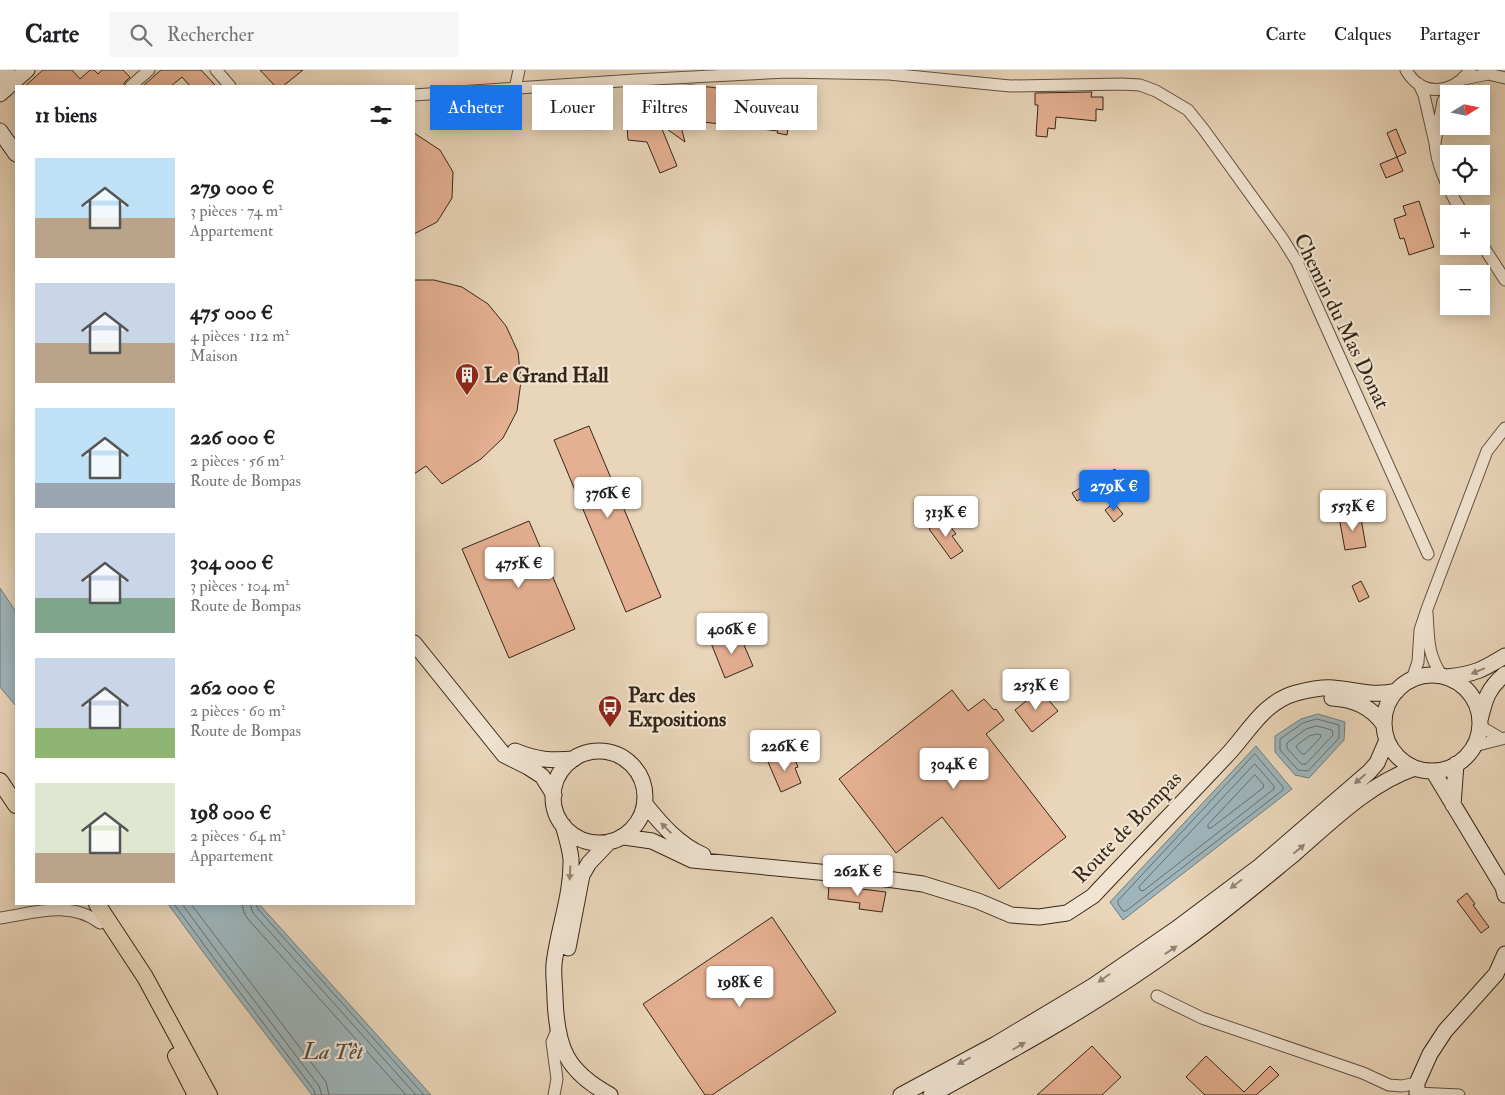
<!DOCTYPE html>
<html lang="fr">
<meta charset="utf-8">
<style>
:root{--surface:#fff;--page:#f6f6f6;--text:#202124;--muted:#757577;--line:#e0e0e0;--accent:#1a73e8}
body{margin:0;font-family:"IM FELL Double Pica",serif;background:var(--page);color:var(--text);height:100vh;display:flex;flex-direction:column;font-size:19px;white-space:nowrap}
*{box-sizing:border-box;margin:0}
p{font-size:16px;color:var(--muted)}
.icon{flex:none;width:28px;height:28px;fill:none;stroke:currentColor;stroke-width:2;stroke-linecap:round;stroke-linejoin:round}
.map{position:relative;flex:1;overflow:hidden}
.sheet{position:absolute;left:15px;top:15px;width:400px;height:820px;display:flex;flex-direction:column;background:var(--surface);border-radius:0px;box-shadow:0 2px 12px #0003}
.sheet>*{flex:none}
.hud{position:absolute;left:430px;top:15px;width:475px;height:45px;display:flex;gap:10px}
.needle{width:32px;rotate:80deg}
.fabs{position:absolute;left:1440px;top:15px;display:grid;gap:10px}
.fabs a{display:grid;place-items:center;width:50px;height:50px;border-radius:0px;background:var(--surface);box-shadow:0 2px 12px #0003;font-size:25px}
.price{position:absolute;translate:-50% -42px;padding:0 11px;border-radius:5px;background:#fff;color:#222;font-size:16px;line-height:32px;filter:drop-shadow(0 1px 2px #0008)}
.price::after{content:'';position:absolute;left:50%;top:30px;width:15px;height:11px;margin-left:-8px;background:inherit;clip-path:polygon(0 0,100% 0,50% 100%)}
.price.current{background:var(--accent);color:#fff}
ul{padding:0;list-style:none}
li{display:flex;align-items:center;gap:15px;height:125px;padding:0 20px}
li span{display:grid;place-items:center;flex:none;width:140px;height:100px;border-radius:0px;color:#555}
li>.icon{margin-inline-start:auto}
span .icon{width:60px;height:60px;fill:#fffc;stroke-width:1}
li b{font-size:21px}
h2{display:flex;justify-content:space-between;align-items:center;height:60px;padding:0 20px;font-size:21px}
.chip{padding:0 18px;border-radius:0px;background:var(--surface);box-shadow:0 2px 12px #0003;font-size:18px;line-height:45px}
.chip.current{background:var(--accent);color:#fff}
header{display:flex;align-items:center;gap:30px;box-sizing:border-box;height:70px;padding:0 25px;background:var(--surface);border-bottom:1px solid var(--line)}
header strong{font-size:24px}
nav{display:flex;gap:28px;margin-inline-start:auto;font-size:18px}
.search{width:350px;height:45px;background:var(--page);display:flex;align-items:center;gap:12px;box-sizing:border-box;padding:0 18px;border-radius:0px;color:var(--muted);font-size:19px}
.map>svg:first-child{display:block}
</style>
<header>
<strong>Carte</strong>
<div class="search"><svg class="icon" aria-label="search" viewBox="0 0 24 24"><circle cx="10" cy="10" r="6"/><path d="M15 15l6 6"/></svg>Rechercher</div>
<nav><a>Carte</a><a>Calques</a><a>Partager</a></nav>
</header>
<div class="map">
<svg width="1505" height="1025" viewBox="0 0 1505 1025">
<rect width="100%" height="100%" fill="#e9d5b9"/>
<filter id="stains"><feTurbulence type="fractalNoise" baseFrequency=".004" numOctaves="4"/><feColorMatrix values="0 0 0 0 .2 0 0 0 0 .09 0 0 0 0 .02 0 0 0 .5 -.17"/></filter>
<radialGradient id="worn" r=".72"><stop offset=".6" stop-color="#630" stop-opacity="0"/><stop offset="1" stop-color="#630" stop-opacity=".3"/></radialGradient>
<path fill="#9db5bb" stroke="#737c79" d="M0 518 16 542V636L0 617Z
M1318 644 1345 652 1344 670 1309 708 1295 705 1275 682V666L1301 649Z
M1256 676 1292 719 1123 850 1110 832Z
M168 834H259L431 1025H312L209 890Z"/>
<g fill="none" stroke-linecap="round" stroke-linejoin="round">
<path stroke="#696e69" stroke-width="1" d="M1317 649 1339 655V668L1308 701 1298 700 1280 680V669L1303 653Z
M1317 656 1332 660 1333 665 1306 694H1301L1287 678V673L1306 659Z
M1318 664 1321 665 1320 668 1305 684H1302L1296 677 1297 675 1309 666Z
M1255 684 1283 717V720L1126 841H1123L1118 834V831Z
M1255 694 1274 716V719L1143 821 1140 820 1139 817Z
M1255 705 1264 715 1263 718 1211 758H1208V755Z
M174 834 213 887 314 1020 315 1025
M182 834 218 883 319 1016 322 1025
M191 834 326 1012 329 1025
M242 834 244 842 247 848 406 1025
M250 834 253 843 416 1025
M256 834 258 839 424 1025"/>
</g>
<path fill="#e5b092" stroke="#352617" d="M43 0H72L80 9 90 0H94L98 4 102 0H123L130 7 124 13V16H25Z
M161 0H201L216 16H190L182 7 171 16H143Z
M260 0H303L283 16H275Z
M692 15 775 25 772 48 789 51 787 65 777 63 778 61 679 49 685 72 660 54 677 96 660 103 647 72 628 70 626 42 635 43 633 18Z
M1092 22 1091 27H1103V40L1096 39V51L1056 47 1055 59 1048 58 1047 67 1036 66 1038 35H1035V23Z
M1396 59 1406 83 1397 87 1387 63Z
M414 63 440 80 453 102 452 128 437 152 414 164Z
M1397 87 1403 101 1386 108 1380 94Z
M1419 131 1434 177 1409 185 1404 168 1400 169 1394 149 1406 145 1403 136Z
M414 210H434L462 217 488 234 506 256 518 282 521 311 517 341 503 368 481 389 442 414 426 396 414 404Z
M589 356 661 527 626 542 554 370Z
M1115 399 1122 411 1114 416 1106 404Z
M1090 412 1096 420 1077 431 1072 423Z
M1114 433 1123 444 1114 452 1105 440Z
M1360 443 1366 477 1345 480 1339 447Z
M944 448 956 464 952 466 963 481 951 489 929 459Z
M529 451 575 559 509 588 462 479Z
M1361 511 1369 527 1359 532 1352 516Z
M738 561 753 596 725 608 711 573Z
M952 620 968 641 984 629 994 640 996 639 1004 650 986 664 1066 767 999 819 942 747 896 783 839 709Z
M1040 620 1058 641 1032 662 1015 640Z
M788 683 790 688 794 687 798 697 795 698 801 713 781 722 768 692Z
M829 813 854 815V818L886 822 882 842 859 839 860 833 828 829Z
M1467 823 1475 834 1473 835 1489 857 1481 863 1457 831Z
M772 847 836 942 712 1025H705L643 934Z
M1092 976 1121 1007 1102 1025H1037Z
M1206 986 1244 1022 1270 996 1279 1005 1256 1025H1205L1186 1007Z"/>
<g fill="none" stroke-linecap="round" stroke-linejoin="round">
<g stroke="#625240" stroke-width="13">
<path id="street" d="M216 0 230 16
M1406 0C1422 28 1453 24 1470 0
M1464 9 1488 4 1505 8
M1419 14 1424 25 1435 73 1443 31 1454 16
M131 16 149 0
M515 19 519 0
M414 25 635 10 787 2 889 4 1010 16 1122 14 1140 15 1156 21 1188 40 1204 60 1282 168 1297 192 1428 484
M1435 73C1437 98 1450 123 1463 144
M1481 173 1505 210
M1427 543C1429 570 1427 583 1442 606
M1412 609 1418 592 1420 560 1427 539 1487 381 1505 358
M1480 656 1500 668
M1474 676 1505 668
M0 848C34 843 70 830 100 853
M1157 926 1202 948 1363 1003 1389 1015 1402 1016 1417 1013
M1417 1023 1459 1025
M554 1025 557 1009 552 972 557 960"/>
</g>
<g stroke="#352617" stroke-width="17">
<path id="secondary" d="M0 6 7 0
M0 24 27 0
M0 61 16 84
M414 573 504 685 528 697 542 706 554 725
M1384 653a48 48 0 1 1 96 0a48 48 0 1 1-96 0Z
M1447 607C1475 604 1482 600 1505 586
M1332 628C1353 629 1372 637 1384 655
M1480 650C1485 629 1488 618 1505 604
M515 681C537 690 551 691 574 689
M553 727a46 46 0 1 1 92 0a46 46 0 1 1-92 0Z
M1433 701 1503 817 1505 825
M645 734C661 754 679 775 703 785
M1453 735 1456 694
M563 755C566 766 570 778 571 789 572 825 558 859 554 894 553 905 555 918 555 929 557 978 566 1001 610 1025
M624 767 652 771 692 790 872 807 923 814 978 831 1011 845 1039 847 1067 843 1093 826C1138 778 1184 731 1229 683 1250 660 1264 632 1296 623 1308 620 1321 617 1333 618 1357 620 1373 627 1397 621
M568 878 582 805 589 793 609 772
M901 1025 996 974 1093 916 1176 859 1260 796 1369 702 1377 693 1387 670
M931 1025C1015 979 1099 933 1177 876 1217 848 1255 816 1293 785 1330 753 1368 714 1415 698
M1417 1025V1013L1430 984 1445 961 1496 904 1505 884"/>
</g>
<g stroke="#352617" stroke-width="18">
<path id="primary" d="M0 711 16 735
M97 834 145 907 209 1025
M176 986 196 1025"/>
</g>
<use href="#street" stroke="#f1e4d2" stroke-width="11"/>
<use href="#secondary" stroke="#f1e4d2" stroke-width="15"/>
<use href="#primary" stroke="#e9d5b9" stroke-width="16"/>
</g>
<defs><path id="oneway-solid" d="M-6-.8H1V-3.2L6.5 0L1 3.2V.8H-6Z" transform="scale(1.25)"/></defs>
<g fill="#938574">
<use href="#oneway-solid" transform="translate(1478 601) rotate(157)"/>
<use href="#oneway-solid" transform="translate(1360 709) rotate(139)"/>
<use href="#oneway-solid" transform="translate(666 758) rotate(-136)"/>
<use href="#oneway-solid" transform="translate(1299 779) rotate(-40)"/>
<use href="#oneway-solid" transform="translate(570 803) rotate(93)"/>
<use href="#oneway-solid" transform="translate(1236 814) rotate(143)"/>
<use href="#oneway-solid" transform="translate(1171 880) rotate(-34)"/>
<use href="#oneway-solid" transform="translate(1104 908) rotate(145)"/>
<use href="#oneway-solid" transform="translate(1019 976) rotate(-30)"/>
<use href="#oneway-solid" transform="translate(964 991) rotate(152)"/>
</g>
<defs>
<g id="building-pin" transform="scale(1.25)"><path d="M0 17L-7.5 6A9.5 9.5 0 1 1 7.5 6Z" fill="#8f2418" stroke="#f1e4d2"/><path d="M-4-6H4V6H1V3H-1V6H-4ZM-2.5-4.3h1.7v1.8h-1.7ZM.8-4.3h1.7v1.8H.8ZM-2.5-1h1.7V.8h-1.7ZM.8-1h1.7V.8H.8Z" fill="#fff"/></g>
<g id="bus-pin" transform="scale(1.25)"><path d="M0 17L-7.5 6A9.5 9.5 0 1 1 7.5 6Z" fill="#8f2418" stroke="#f1e4d2"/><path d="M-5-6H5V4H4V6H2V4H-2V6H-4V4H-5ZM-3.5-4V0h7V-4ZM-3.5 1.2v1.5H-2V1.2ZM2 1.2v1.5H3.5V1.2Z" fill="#fff"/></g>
</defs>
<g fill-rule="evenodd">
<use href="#building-pin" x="467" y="305"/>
<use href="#bus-pin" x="610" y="637"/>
</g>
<g text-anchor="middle" stroke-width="4.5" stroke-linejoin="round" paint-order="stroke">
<g font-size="21" fill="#352617" stroke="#f1e4d2">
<text transform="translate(1342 251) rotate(64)" y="7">Chemin du Mas Donat</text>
<text transform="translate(1127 757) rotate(-46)" y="7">Route de Bompas</text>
</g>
<g font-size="21" font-weight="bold" fill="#352617" stroke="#f1e4d2" text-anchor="start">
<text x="484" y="312">Le Grand Hall</text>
<text x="628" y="632">Parc des<tspan x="628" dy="24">Expositions</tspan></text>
</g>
<g font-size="22" font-style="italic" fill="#4f4a40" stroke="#f1e4d2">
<text x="333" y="989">La Têt</text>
</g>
</g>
<rect width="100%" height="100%" filter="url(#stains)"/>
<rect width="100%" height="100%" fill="url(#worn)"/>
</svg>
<div class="fabs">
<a><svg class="needle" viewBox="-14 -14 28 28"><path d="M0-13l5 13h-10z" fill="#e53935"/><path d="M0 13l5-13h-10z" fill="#757577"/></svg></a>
<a><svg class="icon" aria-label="locate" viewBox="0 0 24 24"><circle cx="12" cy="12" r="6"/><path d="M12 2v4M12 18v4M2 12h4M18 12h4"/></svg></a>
<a>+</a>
<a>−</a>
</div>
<b class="price current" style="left:1114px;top:442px">279K €</b>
<b class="price" style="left:608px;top:449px">376K €</b>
<b class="price" style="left:1353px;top:462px">553K €</b>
<b class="price" style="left:946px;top:468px">313K €</b>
<b class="price" style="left:519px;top:519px">475K €</b>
<b class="price" style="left:732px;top:585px">406K €</b>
<b class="price" style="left:1036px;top:641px">253K €</b>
<b class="price" style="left:785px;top:702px">226K €</b>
<b class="price" style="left:954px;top:720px">304K €</b>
<b class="price" style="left:858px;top:827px">262K €</b>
<b class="price" style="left:740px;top:938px">198K €</b>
<div class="hud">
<a class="chip current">Acheter</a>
<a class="chip">Louer</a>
<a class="chip">Filtres</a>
<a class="chip">Nouveau</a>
</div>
<section class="sheet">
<h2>11 biens<svg class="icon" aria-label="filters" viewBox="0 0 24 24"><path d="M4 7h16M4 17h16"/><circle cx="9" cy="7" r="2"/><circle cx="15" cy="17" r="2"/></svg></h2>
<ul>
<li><span style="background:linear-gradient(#bfe0f5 60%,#b9a48a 0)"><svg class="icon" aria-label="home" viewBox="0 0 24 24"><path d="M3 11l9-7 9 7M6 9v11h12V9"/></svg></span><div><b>279 000 €</b><p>3 pièces · 74 m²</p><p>Appartement</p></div></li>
<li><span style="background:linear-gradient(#c9d6e8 60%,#b9a48a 0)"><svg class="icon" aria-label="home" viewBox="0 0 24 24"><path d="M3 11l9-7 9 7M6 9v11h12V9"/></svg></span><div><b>475 000 €</b><p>4 pièces · 112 m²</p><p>Maison</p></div></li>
<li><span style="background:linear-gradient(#bfe0f5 75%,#9aa5b1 0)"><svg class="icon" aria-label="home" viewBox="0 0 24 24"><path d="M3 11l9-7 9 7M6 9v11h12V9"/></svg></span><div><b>226 000 €</b><p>2 pièces · 56 m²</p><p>Route de Bompas</p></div></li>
<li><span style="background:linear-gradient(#c9d6e8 65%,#7fa58c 0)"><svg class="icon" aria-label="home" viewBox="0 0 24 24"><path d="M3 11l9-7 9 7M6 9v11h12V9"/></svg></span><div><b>304 000 €</b><p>3 pièces · 104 m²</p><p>Route de Bompas</p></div></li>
<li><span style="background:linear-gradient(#c9d6e8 70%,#8fb573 0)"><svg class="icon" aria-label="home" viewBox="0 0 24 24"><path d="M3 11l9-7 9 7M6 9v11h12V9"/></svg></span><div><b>262 000 €</b><p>2 pièces · 60 m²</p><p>Route de Bompas</p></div></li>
<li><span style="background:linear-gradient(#dfe7d0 70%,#b9a48a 0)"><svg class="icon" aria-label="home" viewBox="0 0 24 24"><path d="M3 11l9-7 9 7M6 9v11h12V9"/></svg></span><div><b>198 000 €</b><p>2 pièces · 64 m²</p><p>Appartement</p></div></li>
</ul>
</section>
</div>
